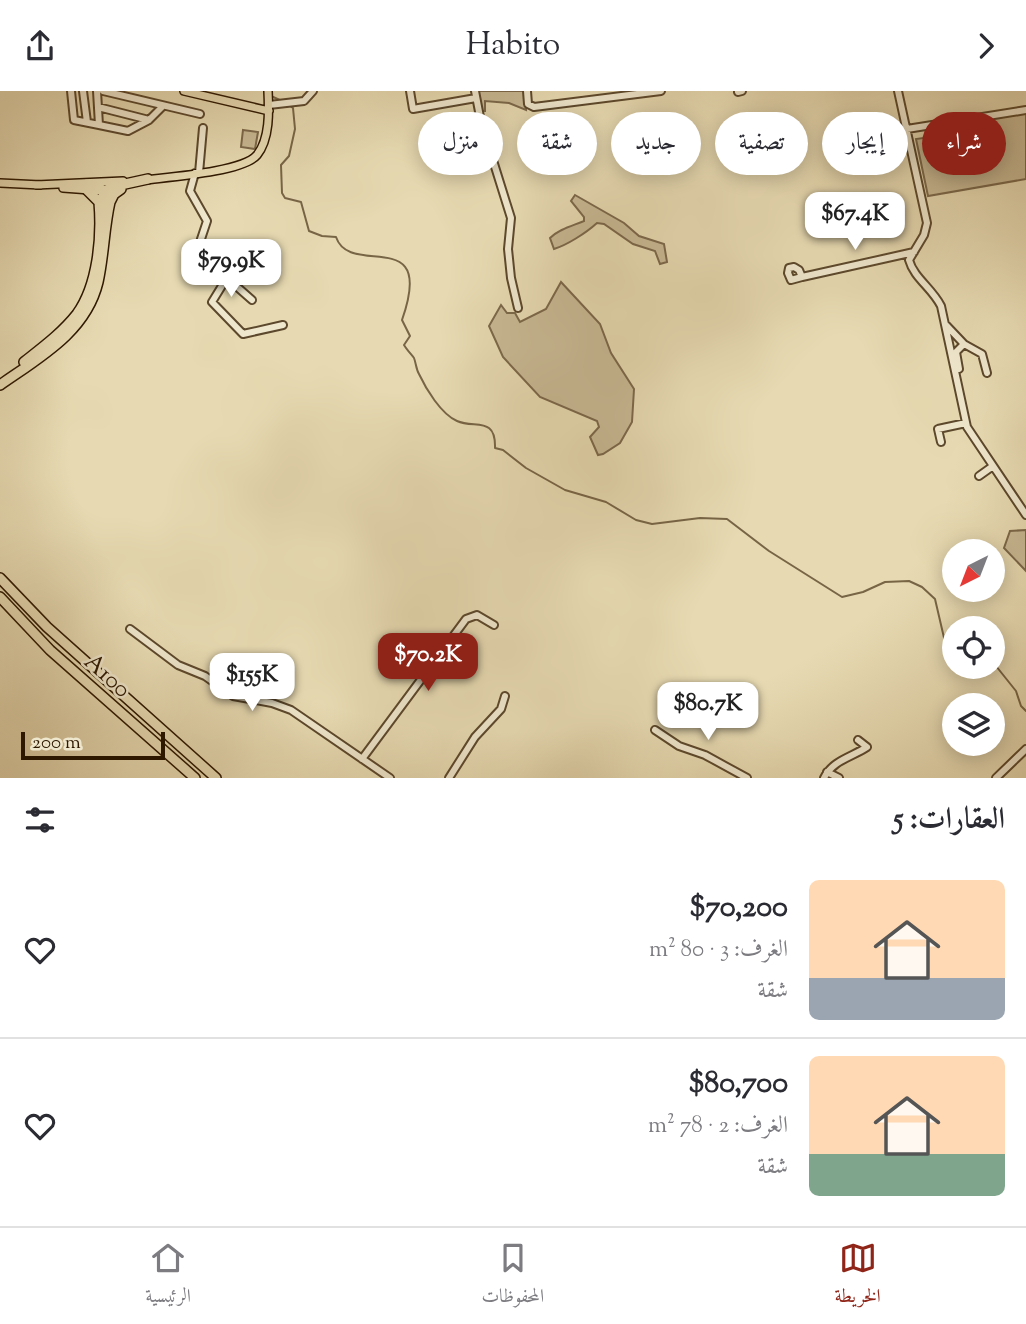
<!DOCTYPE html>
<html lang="ar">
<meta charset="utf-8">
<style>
:root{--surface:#fff;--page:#f7f7f7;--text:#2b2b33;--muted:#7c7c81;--line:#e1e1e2;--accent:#8f2418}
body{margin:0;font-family:"Sorts Mill Goudy",Amiri,serif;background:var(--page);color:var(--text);direction:rtl;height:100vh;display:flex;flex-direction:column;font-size:26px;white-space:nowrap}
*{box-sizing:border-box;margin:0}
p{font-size:23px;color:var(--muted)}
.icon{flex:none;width:38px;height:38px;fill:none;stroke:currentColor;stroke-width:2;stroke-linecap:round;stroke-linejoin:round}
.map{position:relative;height:687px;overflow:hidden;direction:ltr}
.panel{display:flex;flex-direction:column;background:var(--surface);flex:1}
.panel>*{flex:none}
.banner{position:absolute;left:21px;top:21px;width:985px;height:63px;direction:rtl;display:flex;gap:14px}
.needle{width:46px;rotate:222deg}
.buttons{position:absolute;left:942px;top:448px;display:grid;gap:14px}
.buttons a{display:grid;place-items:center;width:63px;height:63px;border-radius:50%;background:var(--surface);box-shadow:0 4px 18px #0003;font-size:35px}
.scale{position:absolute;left:21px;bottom:18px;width:144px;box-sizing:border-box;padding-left:7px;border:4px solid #2e1800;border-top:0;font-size:19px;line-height:24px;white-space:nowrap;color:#2e1800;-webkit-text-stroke:5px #efe7cd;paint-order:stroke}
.price{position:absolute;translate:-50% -60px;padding:0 16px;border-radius:14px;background:#fff;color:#222;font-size:23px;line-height:46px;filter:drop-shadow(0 2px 4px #0008)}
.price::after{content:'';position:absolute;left:50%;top:42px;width:21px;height:16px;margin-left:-10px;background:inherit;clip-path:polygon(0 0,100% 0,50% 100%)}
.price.on{background:var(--accent);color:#fff}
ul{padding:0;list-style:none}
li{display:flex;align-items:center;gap:21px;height:175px;padding:0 21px}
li+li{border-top:2px solid var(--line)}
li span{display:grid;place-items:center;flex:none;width:196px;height:140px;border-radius:10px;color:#555}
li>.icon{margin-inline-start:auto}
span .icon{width:84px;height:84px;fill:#fffc;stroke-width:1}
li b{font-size:30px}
h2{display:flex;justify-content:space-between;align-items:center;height:84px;padding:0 21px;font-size:30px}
.chip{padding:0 24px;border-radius:32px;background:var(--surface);box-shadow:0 4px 18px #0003;font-size:24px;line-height:63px}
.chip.on{background:var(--accent);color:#fff}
header{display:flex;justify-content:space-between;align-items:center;height:91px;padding:0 21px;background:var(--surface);font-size:32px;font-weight:600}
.menu{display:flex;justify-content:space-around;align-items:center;height:98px;border-top:2px solid var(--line);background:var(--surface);font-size:19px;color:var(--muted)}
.menu a{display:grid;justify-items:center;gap:4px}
.menu .on{color:var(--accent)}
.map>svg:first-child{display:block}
</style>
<header><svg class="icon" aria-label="forward" viewBox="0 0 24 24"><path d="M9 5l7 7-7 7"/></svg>Habito<svg class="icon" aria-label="share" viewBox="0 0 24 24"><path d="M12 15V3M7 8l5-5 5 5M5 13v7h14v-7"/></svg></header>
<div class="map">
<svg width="1026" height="687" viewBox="0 0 1026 687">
<rect width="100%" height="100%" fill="#e7dab2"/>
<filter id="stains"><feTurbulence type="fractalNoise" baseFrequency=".00286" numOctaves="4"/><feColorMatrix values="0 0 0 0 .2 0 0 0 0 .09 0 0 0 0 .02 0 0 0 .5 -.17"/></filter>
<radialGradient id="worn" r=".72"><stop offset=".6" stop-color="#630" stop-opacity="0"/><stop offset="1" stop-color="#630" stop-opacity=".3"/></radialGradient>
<path fill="#c8b994" stroke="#7b684a" stroke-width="2" d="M476 0H524L526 19 509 12 485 10V20H481Z
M1026 20V88L928 105 916 48 952 43 951 34Z
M243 39 258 41 255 58 241 56Z
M575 104 624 132 639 145 664 153 667 171 660 173 655 160 633 153 604 133 597 132C586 142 567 154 554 158L550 147C559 138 572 135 584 130V126L571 110Z
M561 191 600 233 611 262 634 298 632 331 620 352 603 363 598 364 590 346 599 336 597 330 540 306 503 266 489 235 501 214 507 222H515L520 231 546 218Z
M1026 439V480L1004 457 1010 440Z"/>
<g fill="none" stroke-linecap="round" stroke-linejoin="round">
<path stroke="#776546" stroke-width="2" d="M271 5 282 10
M290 15 293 17 295 38 289 65 281 74 282 102 285 107 301 111 309 140 322 145 336 146C350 188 436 132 402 229L410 245 404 254C407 259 411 263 414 267 416 272 416 278 419 283 426 298 441 323 457 330 475 338 496 325 495 357L503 359 526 377 565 399 606 411 636 429 652 433 700 427 727 428 769 460 842 506 863 501 885 491 909 490 922 496 935 508 945 551 954 564
M992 570 1016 600 1021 615 1026 620"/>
<g stroke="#5c482c" stroke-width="10">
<path id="minor" d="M71 0 74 29 99 34 97 0
M83 0 87 31
M103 0 200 23
M410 0 413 18 476 7
M475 0 481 31 511 127 508 158 511 187 518 217
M527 0 528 13 534 16 661 0
M898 0 927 132 924 144 909 169C914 187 932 197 941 215L967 336 1026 424
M738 1 742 0
M269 14 304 10 313 0
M98 16 149 29
M99 34 128 40 149 29 163 15
M907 38 1026 19
M195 82 190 100 207 130 199 154 201 161 223 176 228 185 212 211 243 243 283 234
M199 82 203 37
M794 176 799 179 802 186 791 189 788 182 789 177Z
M802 186 914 161
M227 187 252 209
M945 233 964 253 982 263 987 282
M959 278 956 261 964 253
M941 351 938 338 966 332
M979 385 993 375
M130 538 178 574 205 585 233 605 272 612 291 619 390 687
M655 639 679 655 705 664 747 687
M362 668 466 528 477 524 494 534
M827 681 839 687
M449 687 475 646 501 618 505 605
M824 687C833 669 852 666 867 656L858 649
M996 687 1026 658"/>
</g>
<g stroke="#2e1800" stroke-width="10">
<path id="major" d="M184 0 269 20
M145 89C169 86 243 81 257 64 270 48 269 20 268 0
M0 92 41 94
M36 94 123 90
M63 97 104 100"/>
</g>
<g stroke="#2e1800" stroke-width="12">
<path id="highway" d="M87 93H96L105 102
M101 115 104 100 116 95 148 88
M24 271C43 256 62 242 77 223 98 194 102 146 99 111L87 99
M0 294C40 266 86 241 98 191 104 164 104 137 110 111L114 103 121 98
M0 487 47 536 216 687
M0 506 50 559 195 687"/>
</g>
<use href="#minor" stroke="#efe7cd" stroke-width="6"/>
<use href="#major" stroke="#e7dab2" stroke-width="7"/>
<use href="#highway" stroke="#e7dab2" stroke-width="9"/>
</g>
<g text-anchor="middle" stroke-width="5" stroke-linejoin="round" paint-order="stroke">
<g font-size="24" fill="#2e1800" stroke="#efe7cd">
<text transform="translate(108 584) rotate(42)" y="8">A100</text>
</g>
</g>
<rect width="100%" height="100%" filter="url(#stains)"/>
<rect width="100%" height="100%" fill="url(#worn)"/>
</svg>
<div class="buttons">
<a><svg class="needle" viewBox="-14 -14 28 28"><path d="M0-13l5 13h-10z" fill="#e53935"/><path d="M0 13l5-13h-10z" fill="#7c7c81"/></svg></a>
<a><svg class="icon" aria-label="locate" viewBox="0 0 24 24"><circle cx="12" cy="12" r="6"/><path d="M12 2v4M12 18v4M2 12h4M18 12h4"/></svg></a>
<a><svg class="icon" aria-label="layers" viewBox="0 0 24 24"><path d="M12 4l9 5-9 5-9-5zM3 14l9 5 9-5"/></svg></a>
</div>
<div class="scale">200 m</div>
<b class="price" style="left:855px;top:161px">$67.4K</b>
<b class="price" style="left:231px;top:208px">$79.9K</b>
<b class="price on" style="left:428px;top:602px">$70.2K</b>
<b class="price" style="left:252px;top:622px">$155K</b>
<b class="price" style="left:708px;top:651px">$80.7K</b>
<div class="banner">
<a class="chip on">شراء</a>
<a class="chip">إيجار</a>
<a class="chip">تصفية</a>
<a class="chip">جديد</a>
<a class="chip">شقة</a>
<a class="chip">منزل</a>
</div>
</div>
<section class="panel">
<h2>العقارات: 5<svg class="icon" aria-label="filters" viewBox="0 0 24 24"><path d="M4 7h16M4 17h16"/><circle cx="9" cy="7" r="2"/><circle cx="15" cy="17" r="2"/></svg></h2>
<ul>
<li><span style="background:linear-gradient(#ffd9b3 70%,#9aa5b1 0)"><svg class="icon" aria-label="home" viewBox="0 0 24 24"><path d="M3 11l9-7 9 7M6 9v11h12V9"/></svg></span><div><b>$70,200</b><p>الغرف: 3 · 80 m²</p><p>شقة</p></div><svg class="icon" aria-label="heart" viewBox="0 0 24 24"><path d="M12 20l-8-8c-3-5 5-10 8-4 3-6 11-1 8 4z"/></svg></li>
<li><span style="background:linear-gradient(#ffd9b3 70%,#7fa58c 0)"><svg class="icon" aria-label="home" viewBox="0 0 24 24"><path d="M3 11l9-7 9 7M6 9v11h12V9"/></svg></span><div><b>$80,700</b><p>الغرف: 2 · 78 m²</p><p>شقة</p></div><svg class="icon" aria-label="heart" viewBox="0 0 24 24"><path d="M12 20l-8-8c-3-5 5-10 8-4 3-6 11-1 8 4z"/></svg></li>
</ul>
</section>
<nav class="menu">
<a class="on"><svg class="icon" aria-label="map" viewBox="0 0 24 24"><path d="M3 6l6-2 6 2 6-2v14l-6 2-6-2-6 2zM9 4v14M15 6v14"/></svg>الخريطة</a>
<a><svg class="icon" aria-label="saved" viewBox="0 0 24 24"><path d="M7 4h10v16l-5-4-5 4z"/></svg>المحفوظات</a>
<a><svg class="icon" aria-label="home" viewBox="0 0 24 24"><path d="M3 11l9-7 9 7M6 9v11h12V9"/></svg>الرئيسية</a>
</nav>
